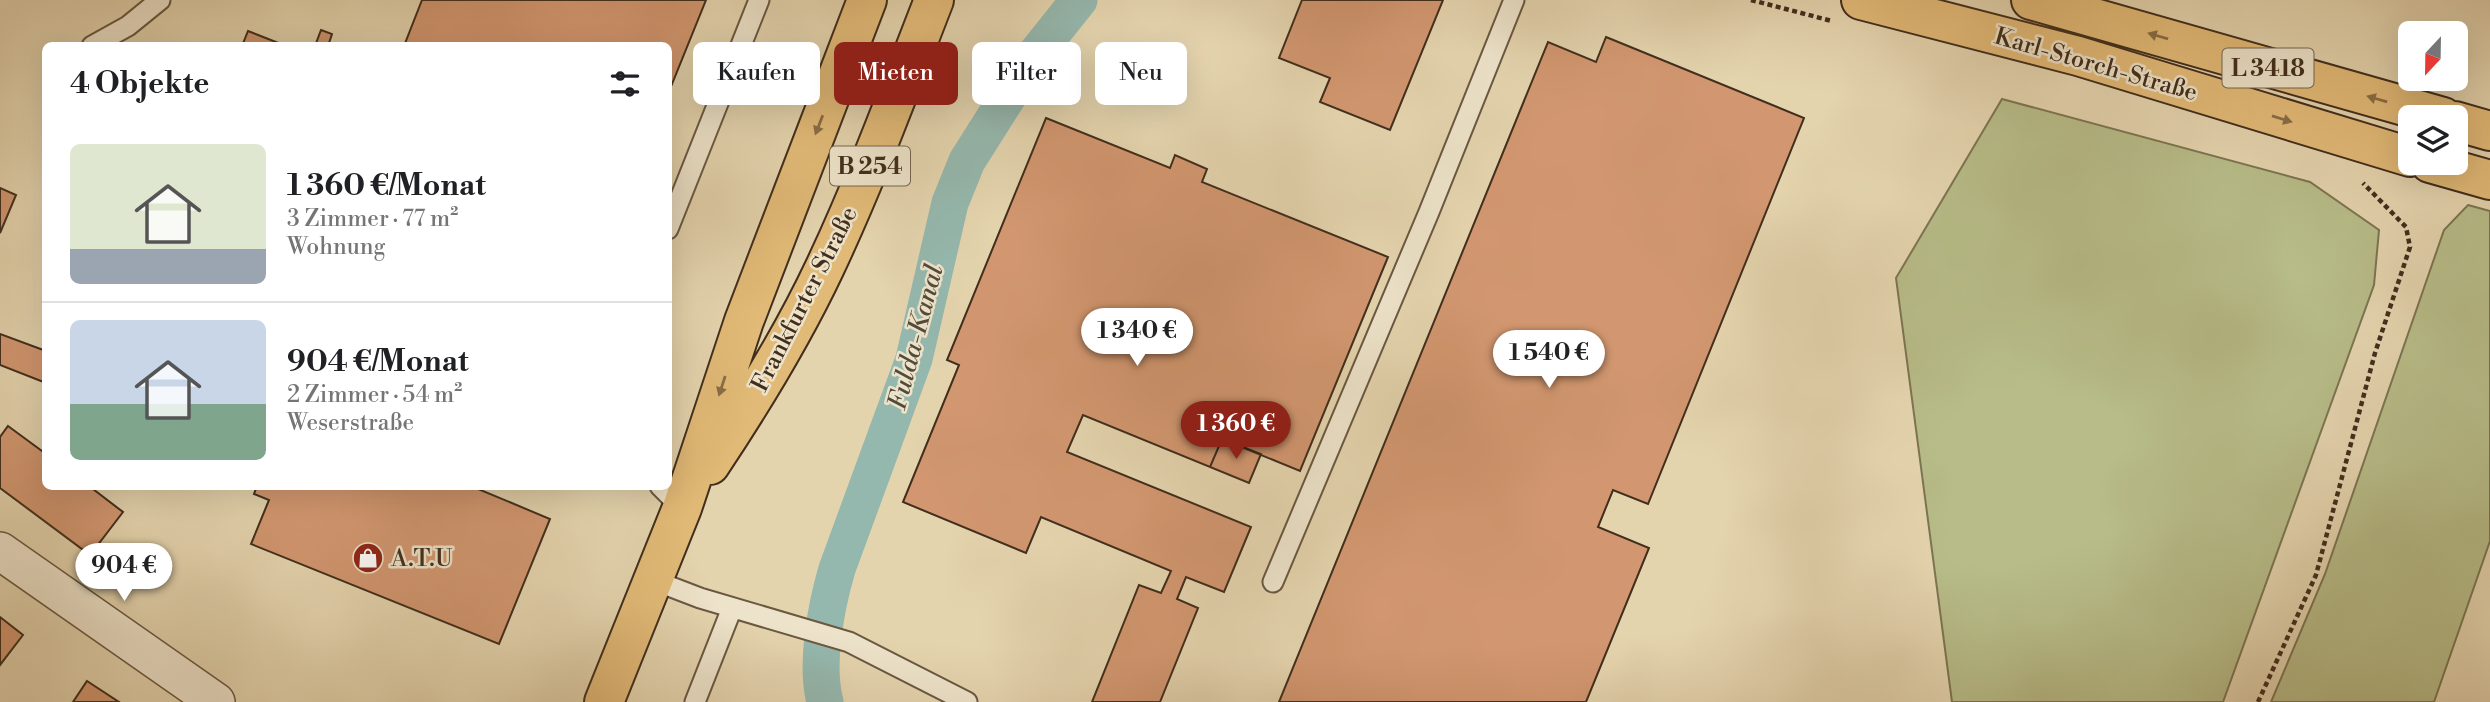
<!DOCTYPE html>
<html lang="de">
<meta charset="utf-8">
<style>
:root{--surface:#fff;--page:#f6f6f6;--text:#202124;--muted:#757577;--line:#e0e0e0;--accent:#8f2418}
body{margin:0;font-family:"Libre Bodoni",serif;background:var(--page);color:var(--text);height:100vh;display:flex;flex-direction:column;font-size:26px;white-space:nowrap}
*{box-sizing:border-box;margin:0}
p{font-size:23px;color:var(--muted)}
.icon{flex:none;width:38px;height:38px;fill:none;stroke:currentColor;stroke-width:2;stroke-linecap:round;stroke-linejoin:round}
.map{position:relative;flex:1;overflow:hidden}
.sheet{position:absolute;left:42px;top:42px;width:630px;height:448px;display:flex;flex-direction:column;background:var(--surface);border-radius:10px;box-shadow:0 7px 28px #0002}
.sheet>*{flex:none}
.hud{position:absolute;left:693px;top:42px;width:665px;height:63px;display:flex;gap:14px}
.needle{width:46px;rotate:202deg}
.buttons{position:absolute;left:2398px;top:21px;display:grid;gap:14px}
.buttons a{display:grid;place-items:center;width:70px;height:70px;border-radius:10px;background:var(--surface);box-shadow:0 7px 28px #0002;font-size:35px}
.price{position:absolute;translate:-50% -60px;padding:0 16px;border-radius:24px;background:#fff;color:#222;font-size:23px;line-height:46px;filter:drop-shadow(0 2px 4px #0008)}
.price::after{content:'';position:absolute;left:50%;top:42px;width:21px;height:16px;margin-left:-10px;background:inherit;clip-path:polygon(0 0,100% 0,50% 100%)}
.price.on{background:var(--accent);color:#fff}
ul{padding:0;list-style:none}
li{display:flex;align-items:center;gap:21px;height:175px;padding:0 28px}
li+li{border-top:2px solid var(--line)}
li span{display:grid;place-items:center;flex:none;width:196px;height:140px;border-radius:10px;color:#555}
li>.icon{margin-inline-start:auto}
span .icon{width:84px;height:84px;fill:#fffc;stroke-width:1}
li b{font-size:30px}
h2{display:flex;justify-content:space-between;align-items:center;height:84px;padding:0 28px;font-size:30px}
.chip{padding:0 24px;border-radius:10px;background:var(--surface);box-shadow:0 7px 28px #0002;font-size:24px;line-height:63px}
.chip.on{background:var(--accent);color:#fff}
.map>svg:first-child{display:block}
</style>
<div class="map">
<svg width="2490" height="702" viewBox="0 0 2490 702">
<rect width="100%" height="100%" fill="#e4d4ae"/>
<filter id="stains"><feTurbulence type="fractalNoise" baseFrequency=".00286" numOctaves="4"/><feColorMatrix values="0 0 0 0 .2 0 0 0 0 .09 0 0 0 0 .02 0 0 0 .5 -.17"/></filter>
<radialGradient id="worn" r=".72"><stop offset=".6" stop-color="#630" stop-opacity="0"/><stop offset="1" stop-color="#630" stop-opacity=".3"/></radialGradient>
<path fill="#b7bc88" stroke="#7c7552" stroke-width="2" d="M2002 99 2310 182 2379 230 2374 285 2223 702H1952L1896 278Z
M2468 205 2490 211V541L2434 702H2271L2325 574 2444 230Z"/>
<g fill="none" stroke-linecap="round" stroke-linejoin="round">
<path stroke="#95b8ae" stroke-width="37" d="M825 702C815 663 826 607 837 569L914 359 950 203 967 161 1031 60 1079 0"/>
</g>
<path fill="#d29770" stroke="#412e1d" stroke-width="2" d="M422 0H706L668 94V46H404Z
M1302 0H1443L1390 130 1320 102 1330 78 1279 58Z
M321 30 332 34 328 46H315Z
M248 31 286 46H242Z
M1606 37 1804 118 1648 504 1613 490 1598 527 1649 548 1586 702H1279L1548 42 1596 62Z
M1046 118 1170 168 1175 155 1207 169 1202 182 1388 257 1300 471 1222 439 1210 467 1083 415 1067 452 1251 527 1224 592 1186 577 1177 599 1198 608 1160 702H1092L1139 585 1161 593 1171 571 1041 517 1026 553 903 502 959 365 947 360Z
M0 188 16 195 0 233Z
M0 334 46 351V383L0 365Z
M8 426 46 454V486H89L123 512 90 555 0 488V437Z
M1222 439 1261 454 1249 483 1210 467Z
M257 486H471L550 519 499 644 251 544 269 500 254 494Z
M0 617 23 635 0 665Z
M87 681 119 702H73Z"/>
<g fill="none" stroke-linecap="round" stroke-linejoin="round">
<g stroke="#6a5841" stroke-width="23">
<path id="lane" d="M92 46 128 26 160 0
M668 229 759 0
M660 486 682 508
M653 580 700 598 849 642 967 702
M1273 582 1429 212 1514 0
M695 702 732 608"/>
</g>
<g stroke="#6a5841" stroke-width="40">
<path id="street" d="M0 551 216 702"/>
</g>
<g stroke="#412e1d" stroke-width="42">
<path id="primary" d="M1861 0 2078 56 2410 157
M2031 0 2443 117
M2455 121 2490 131
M2430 163 2490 180
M710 465C752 402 793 335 825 267 866 180 899 90 934 0
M604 702 682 508 744 321 867 0"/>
</g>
<path stroke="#412e1d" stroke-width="4.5" stroke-dasharray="5 3.5" stroke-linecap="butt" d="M1751 0 1832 21
M2258 702 2316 575 2375 353 2410 247 2406 227 2363 183"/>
<use href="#lane" stroke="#ede3ca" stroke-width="19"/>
<use href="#street" stroke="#ede3ca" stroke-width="37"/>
<use href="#primary" stroke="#e2ba77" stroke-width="38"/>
</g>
<defs><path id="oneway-solid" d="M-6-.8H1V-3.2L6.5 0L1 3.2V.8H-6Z" transform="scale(1.75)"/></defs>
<g fill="#896d46">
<use href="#oneway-solid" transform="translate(2158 36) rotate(-164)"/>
<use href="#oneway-solid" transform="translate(2377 99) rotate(-164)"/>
<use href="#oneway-solid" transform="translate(2282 119) rotate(17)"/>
<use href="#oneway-solid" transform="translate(819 125) rotate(111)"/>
<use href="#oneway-solid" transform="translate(722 386) rotate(108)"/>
</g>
<defs>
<g id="shop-disc" transform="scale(1.575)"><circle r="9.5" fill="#8f2418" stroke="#ede3ca"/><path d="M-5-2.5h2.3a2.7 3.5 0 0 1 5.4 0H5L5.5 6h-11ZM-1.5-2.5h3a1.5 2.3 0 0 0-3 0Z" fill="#fff"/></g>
</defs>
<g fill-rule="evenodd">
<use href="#shop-disc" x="368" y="558"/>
</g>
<g text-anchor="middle" stroke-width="5" stroke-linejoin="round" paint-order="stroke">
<g fill="#ede3ca" stroke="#756451" stroke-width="2">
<rect x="2222.5" y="48.5" width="91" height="39" rx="5"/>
<rect x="830" y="146.5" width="80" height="39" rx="5"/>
</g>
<g font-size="23" font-weight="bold" fill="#412e1d">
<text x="2268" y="76">L 3418</text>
<text x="870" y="174">B 254</text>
</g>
<g font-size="24" fill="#412e1d" stroke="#ede3ca">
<text transform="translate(2096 64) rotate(16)" y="8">Karl-Storch-Straße</text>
<text transform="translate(804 299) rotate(-63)" y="8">Frankfurter Straße</text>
</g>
<g font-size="24" fill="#412e1d" stroke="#ede3ca" text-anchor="start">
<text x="391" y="566">A.T.U</text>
</g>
<g font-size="26" font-style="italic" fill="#524a3a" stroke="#ede3ca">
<text transform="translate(915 337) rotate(-75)" y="9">Fulda-Kanal</text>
</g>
</g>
<rect width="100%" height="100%" filter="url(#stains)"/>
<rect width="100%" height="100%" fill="url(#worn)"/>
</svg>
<div class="buttons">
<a><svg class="needle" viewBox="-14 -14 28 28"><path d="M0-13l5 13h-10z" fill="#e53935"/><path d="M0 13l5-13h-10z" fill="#757577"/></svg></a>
<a><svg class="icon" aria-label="layers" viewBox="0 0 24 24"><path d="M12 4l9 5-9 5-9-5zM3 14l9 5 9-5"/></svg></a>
</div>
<b class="price" style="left:1137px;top:368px">1 340 €</b>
<b class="price" style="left:1549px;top:390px">1 540 €</b>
<b class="price on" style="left:1236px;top:461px">1 360 €</b>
<b class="price" style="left:124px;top:603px">904 €</b>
<div class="hud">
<a class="chip">Kaufen</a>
<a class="chip on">Mieten</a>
<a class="chip">Filter</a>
<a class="chip">Neu</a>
</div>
<section class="sheet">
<h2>4 Objekte<svg class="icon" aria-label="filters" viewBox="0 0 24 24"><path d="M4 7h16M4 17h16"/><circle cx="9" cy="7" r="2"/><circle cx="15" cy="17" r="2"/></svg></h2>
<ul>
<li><span style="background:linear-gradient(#dfe7d0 75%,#9aa5b1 0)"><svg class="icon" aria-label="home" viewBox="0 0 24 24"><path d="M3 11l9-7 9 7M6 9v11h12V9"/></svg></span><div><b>1 360 €/Monat</b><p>3 Zimmer · 77 m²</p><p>Wohnung</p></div></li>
<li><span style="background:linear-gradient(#c9d6e8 60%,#7fa58c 0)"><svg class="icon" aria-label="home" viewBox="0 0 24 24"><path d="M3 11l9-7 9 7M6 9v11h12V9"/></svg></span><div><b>904 €/Monat</b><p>2 Zimmer · 54 m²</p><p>Weserstraße</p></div></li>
</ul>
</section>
</div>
